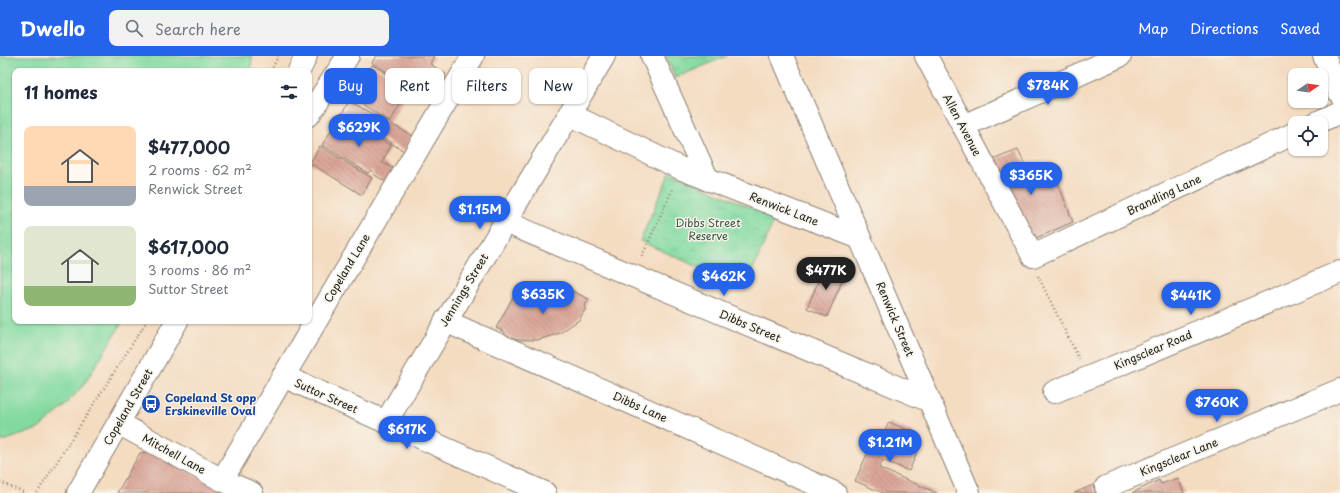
<!DOCTYPE html>
<meta charset="utf-8">
<style>
:root{--surface:#fff;--page:#f2f2f3;--text:#1f2937;--muted:#747a83;--accent:#2563eb}
body{margin:0;font-family:"Playpen Sans",sans-serif;background:var(--page);color:var(--text);height:100vh;display:flex;flex-direction:column;font-size:15px;white-space:nowrap}
*{box-sizing:border-box;margin:0}
p{font-size:13px;color:var(--muted)}
.icon{flex:none;width:22px;height:22px;fill:none;stroke:currentColor;stroke-width:2;stroke-linecap:round;stroke-linejoin:round}
.map{position:relative;flex:1;overflow:hidden}
.sheet{position:absolute;left:12px;top:12px;width:300px;height:256px;display:flex;flex-direction:column;background:var(--surface);border-radius:8px;box-shadow:0 1px 3px #0004}
.sheet>*{flex:none}
.guide{position:absolute;left:324px;top:12px;width:380px;height:36px;display:flex;gap:8px}
.needle{width:26px;rotate:77deg}
.tools{position:absolute;left:1288px;top:12px;display:grid;gap:8px}
.tools a{display:grid;place-items:center;width:40px;height:40px;border-radius:8px;background:var(--surface);box-shadow:0 1px 3px #0004;font-size:20px}
.price{position:absolute;translate:-50% -34px;padding:0 9px;border-radius:14px;background:var(--accent);color:#fff;font-size:13px;line-height:26px;filter:drop-shadow(0 1px 2px #0008)}
.price::after{content:'';position:absolute;left:50%;top:24px;width:12px;height:9px;margin-left:-6px;background:inherit;clip-path:polygon(0 0,100% 0,50% 100%)}
.price.current{background:#222;color:#fff}
ul{padding:0;list-style:none}
li{display:flex;align-items:center;gap:12px;height:100px;padding:0 12px}
li span{display:grid;place-items:center;flex:none;width:112px;height:80px;border-radius:8px;color:#555}
li>.icon{margin-inline-start:auto}
span .icon{width:48px;height:48px;fill:#fffc;stroke-width:1}
li b{font-size:17px}
h2{display:flex;justify-content:space-between;align-items:center;height:48px;padding:0 12px;font-size:17px}
.tag{padding:0 14px;border-radius:8px;background:var(--surface);box-shadow:0 1px 3px #0004;font-size:14px;line-height:36px}
.tag.current{background:var(--accent);color:#fff}
header{display:flex;align-items:center;gap:24px;box-sizing:border-box;height:56px;padding:0 20px;background:var(--accent);color:#fff}
header strong{font-size:19px}
nav{display:flex;gap:22px;margin-inline-start:auto;font-size:14px}
.search{width:280px;height:36px;background:var(--page);display:flex;align-items:center;gap:10px;box-sizing:border-box;padding:0 14px;border-radius:8px;color:var(--muted);font-size:15px}
.map>svg:first-child{display:block}
</style>
<header>
<strong>Dwello</strong>
<div class="search"><svg class="icon" aria-label="search" viewBox="0 0 24 24"><circle cx="10" cy="10" r="6"/><path d="M15 15l6 6"/></svg>Search here</div>
<nav><a>Map</a><a>Directions</a><a>Saved</a></nav>
</header>
<div class="map">
<svg width="1340" height="437" viewBox="0 0 1340 437">
<defs>
<pattern id="park-crowns" width="20" height="18" patternUnits="userSpaceOnUse"><rect width="20" height="18" fill="#82daa0"/><path d="M2 6a3 3 0 1 1 6 0M12 15a3 3 0 1 1 6 0" fill="none" stroke="#70ba89"/></pattern>
<pattern id="building-back-hatch" width="6" height="6" patternUnits="userSpaceOnUse"><rect width="6" height="6" fill="#daa598"/><path d="M-1 5l2 2M0 0l6 6M5-1l2 2" fill="none" stroke="#ba8d82"/></pattern>
</defs>
<rect width="100%" height="100%" fill="#f7f3e8"/>
<filter id="ink" filterUnits="userSpaceOnUse"><feTurbulence type="fractalNoise" baseFrequency=".025" numOctaves="2"/><feDisplacementMap in="SourceGraphic" scale="8" xChannelSelector="R" yChannelSelector="G"/><feConvolveMatrix kernelMatrix="1 2 1 2 8 2 1 2 1" color-interpolation-filters="sRGB"/></filter>
<filter id="wash" filterUnits="userSpaceOnUse"><feTurbulence type="fractalNoise" baseFrequency=".012" numOctaves="4" result="noise"/><feDisplacementMap in="SourceGraphic" scale="16" xChannelSelector="R" yChannelSelector="G"/><feGaussianBlur stdDeviation="0.9" result="paint"/><feColorMatrix in="noise" values="0 0 0 0 0 0 0 0 0 0 0 0 0 0 0 0 0 1.4 0 .05"/><feComposite in="paint" operator="in"/></filter>
<g filter="url(#wash)">
<rect width="100%" height="100%" fill="#f4dcc1"/>
<path fill="#82daa0" stroke="#4f7b5e" d="M0 0H252L251 15H15V265H123L85 327 63 352 38 373 0 386Z"/>
<path fill="url(#park-crowns)" stroke="#4f7b5e" d="M666 0H727L675 22Z
M670 116 775 162 745 232 640 185Z"/>
<g id="blocks">
<path fill="url(#building-back-hatch)" d="M376 0H434L430 8 446 18 440 27 424 17 414 32 403 25 405 21 397 17 395 21 372 7Z
M372 9 410 32 390 66 352 42Z
M349 45 413 80 404 95 342 58Z
M340 60 391 90 382 106 394 113 386 126 373 118 374 116 371 114 368 117 322 89Z
M320 90 372 122 362 139 310 107Z
M1018 94 1030 120 1052 111 1073 166 1027 186 987 106Z
M825 209 845 218 827 261 807 252Z
M557 228 589 243 584 251 586 252 579 264 560 277 538 284H516L505 279V276L496 272 513 241 524 246H533L543 243 551 237Z
M889 366 912 376 907 389 918 394 909 415 883 404 879 412 937 437H883L855 425 877 376 883 379Z
M151 395 228 437H117L140 397Z
M1178 422 1184 437H1132L1159 424 1161 428Z
M1093 429 1096 437H1074Z"/>
</g>
</g>
<g filter="url(#ink)">
<use href="#blocks" fill-opacity="0" stroke="#887c6e" stroke-width="1"/>
<g fill="none" stroke-linecap="round" stroke-linejoin="round">
<g stroke="#887c6e" stroke-width="24">
<path id="minor" d="M652 0 708 124
M782 0 969 437
M926 0 1033 200 1295 77
M1324 0 1340 38
M569 58 682 113 860 182
M1316 67 1340 56
M963 70 1120 0
M505 166 930 345
M445 265 835 437
M283 320 545 437
M1054 336 1340 216
M386 366 604 0
M120 368 222 424 252 437
M222 424 473 0
M1106 431 1340 334"/>
</g>
<g stroke="#887c6e" stroke-width="24">
<path id="major" d="M299 15 306 0
M309 59 348 0
M78 437 177 265"/>
</g>
<path stroke="#887c6e" stroke-width="2.5" stroke-dasharray="1 3" stroke-linecap="butt" d="M271 15 278 0
M642 200 673 132
M1038 220 1079 303
M0 426 25 437
M37 437 147 265"/>
<use href="#minor" stroke="#fff" stroke-width="22"/>
<use href="#major" stroke="#fff" stroke-width="22"/>
</g>
</g>
<defs>
<g id="bus-disc" transform="scale(1)"><circle r="9.5" fill="#1a4fb4" stroke="#f7f3e8"/><path d="M-5-6H5V4H4V6H2V4H-2V6H-4V4H-5ZM-3.5-4V0h7V-4ZM-3.5 1.2v1.5H-2V1.2ZM2 1.2v1.5H3.5V1.2Z" fill="#fff"/></g>
</defs>
<g fill-rule="evenodd">
<use href="#bus-disc" x="151" y="348"/>
</g>
<g text-anchor="middle" stroke-width="3" stroke-linejoin="round" paint-order="stroke">
<g font-size="11" fill="#1c1c1c" stroke="#f7f3e8">
<text transform="translate(962 69) rotate(62)" y="4">Allen Avenue</text>
<text transform="translate(1164 139) rotate(-25)" y="4">Brandling Lane</text>
<text transform="translate(784 153) rotate(21)" y="4">Renwick Lane</text>
<text transform="translate(347 212) rotate(-59)" y="4">Copeland Lane</text>
<text transform="translate(464 234) rotate(-59)" y="4">Jennings Street</text>
<text transform="translate(895 263) rotate(67)" y="4">Renwick Street</text>
<text transform="translate(750 270) rotate(23)" y="4">Dibbs Street</text>
<text transform="translate(1153 294) rotate(-23)" y="4">Kingsclear Road</text>
<text transform="translate(326 340) rotate(24)" y="4">Suttor Street</text>
<text transform="translate(128 351) rotate(-60)" y="4">Copeland Street</text>
<text transform="translate(640 351) rotate(24)" y="4">Dibbs Lane</text>
<text transform="translate(174 398) rotate(29)" y="4">Mitchell Lane</text>
<text transform="translate(1179 401) rotate(-22)" y="4">Kingsclear Lane</text>
</g>
<g font-size="11" fill="#3b5544" stroke="#f7f3e8">
<text x="708" y="171">Dibbs Street<tspan x="708" dy="13">Reserve</tspan></text>
</g>
<g font-size="11" font-weight="bold" fill="#164399" stroke="#f7f3e8" text-anchor="start">
<text x="165" y="346">Copeland St opp<tspan x="165" dy="13">Erskineville Oval</tspan></text>
</g>
</g>
</svg>
<div class="tools">
<a><svg class="needle" viewBox="-14 -14 28 28"><path d="M0-13l5 13h-10z" fill="#e53935"/><path d="M0 13l5-13h-10z" fill="#747a83"/></svg></a>
<a><svg class="icon" aria-label="locate" viewBox="0 0 24 24"><circle cx="12" cy="12" r="6"/><path d="M12 2v4M12 18v4M2 12h4M18 12h4"/></svg></a>
</div>
<b class="price" style="left:1048px;top:50px">$784K</b>
<b class="price" style="left:359px;top:92px">$629K</b>
<b class="price" style="left:1031px;top:140px">$365K</b>
<b class="price" style="left:480px;top:174px">$1.15M</b>
<b class="price current" style="left:826px;top:235px">$477K</b>
<b class="price" style="left:724px;top:241px">$462K</b>
<b class="price" style="left:543px;top:259px">$635K</b>
<b class="price" style="left:1191px;top:260px">$441K</b>
<b class="price" style="left:1217px;top:367px">$760K</b>
<b class="price" style="left:407px;top:394px">$617K</b>
<b class="price" style="left:890px;top:407px">$1.21M</b>
<div class="guide">
<a class="tag current">Buy</a>
<a class="tag">Rent</a>
<a class="tag">Filters</a>
<a class="tag">New</a>
</div>
<section class="sheet">
<h2>11 homes<svg class="icon" aria-label="filters" viewBox="0 0 24 24"><path d="M4 7h16M4 17h16"/><circle cx="9" cy="7" r="2"/><circle cx="15" cy="17" r="2"/></svg></h2>
<ul>
<li><span style="background:linear-gradient(#ffd9b3 75%,#9aa5b1 0)"><svg class="icon" aria-label="home" viewBox="0 0 24 24"><path d="M3 11l9-7 9 7M6 9v11h12V9"/></svg></span><div><b>$477,000</b><p>2 rooms · 62 m²</p><p>Renwick Street</p></div></li>
<li><span style="background:linear-gradient(#dfe7d0 75%,#8fb573 0)"><svg class="icon" aria-label="home" viewBox="0 0 24 24"><path d="M3 11l9-7 9 7M6 9v11h12V9"/></svg></span><div><b>$617,000</b><p>3 rooms · 86 m²</p><p>Suttor Street</p></div></li>
</ul>
</section>
</div>
